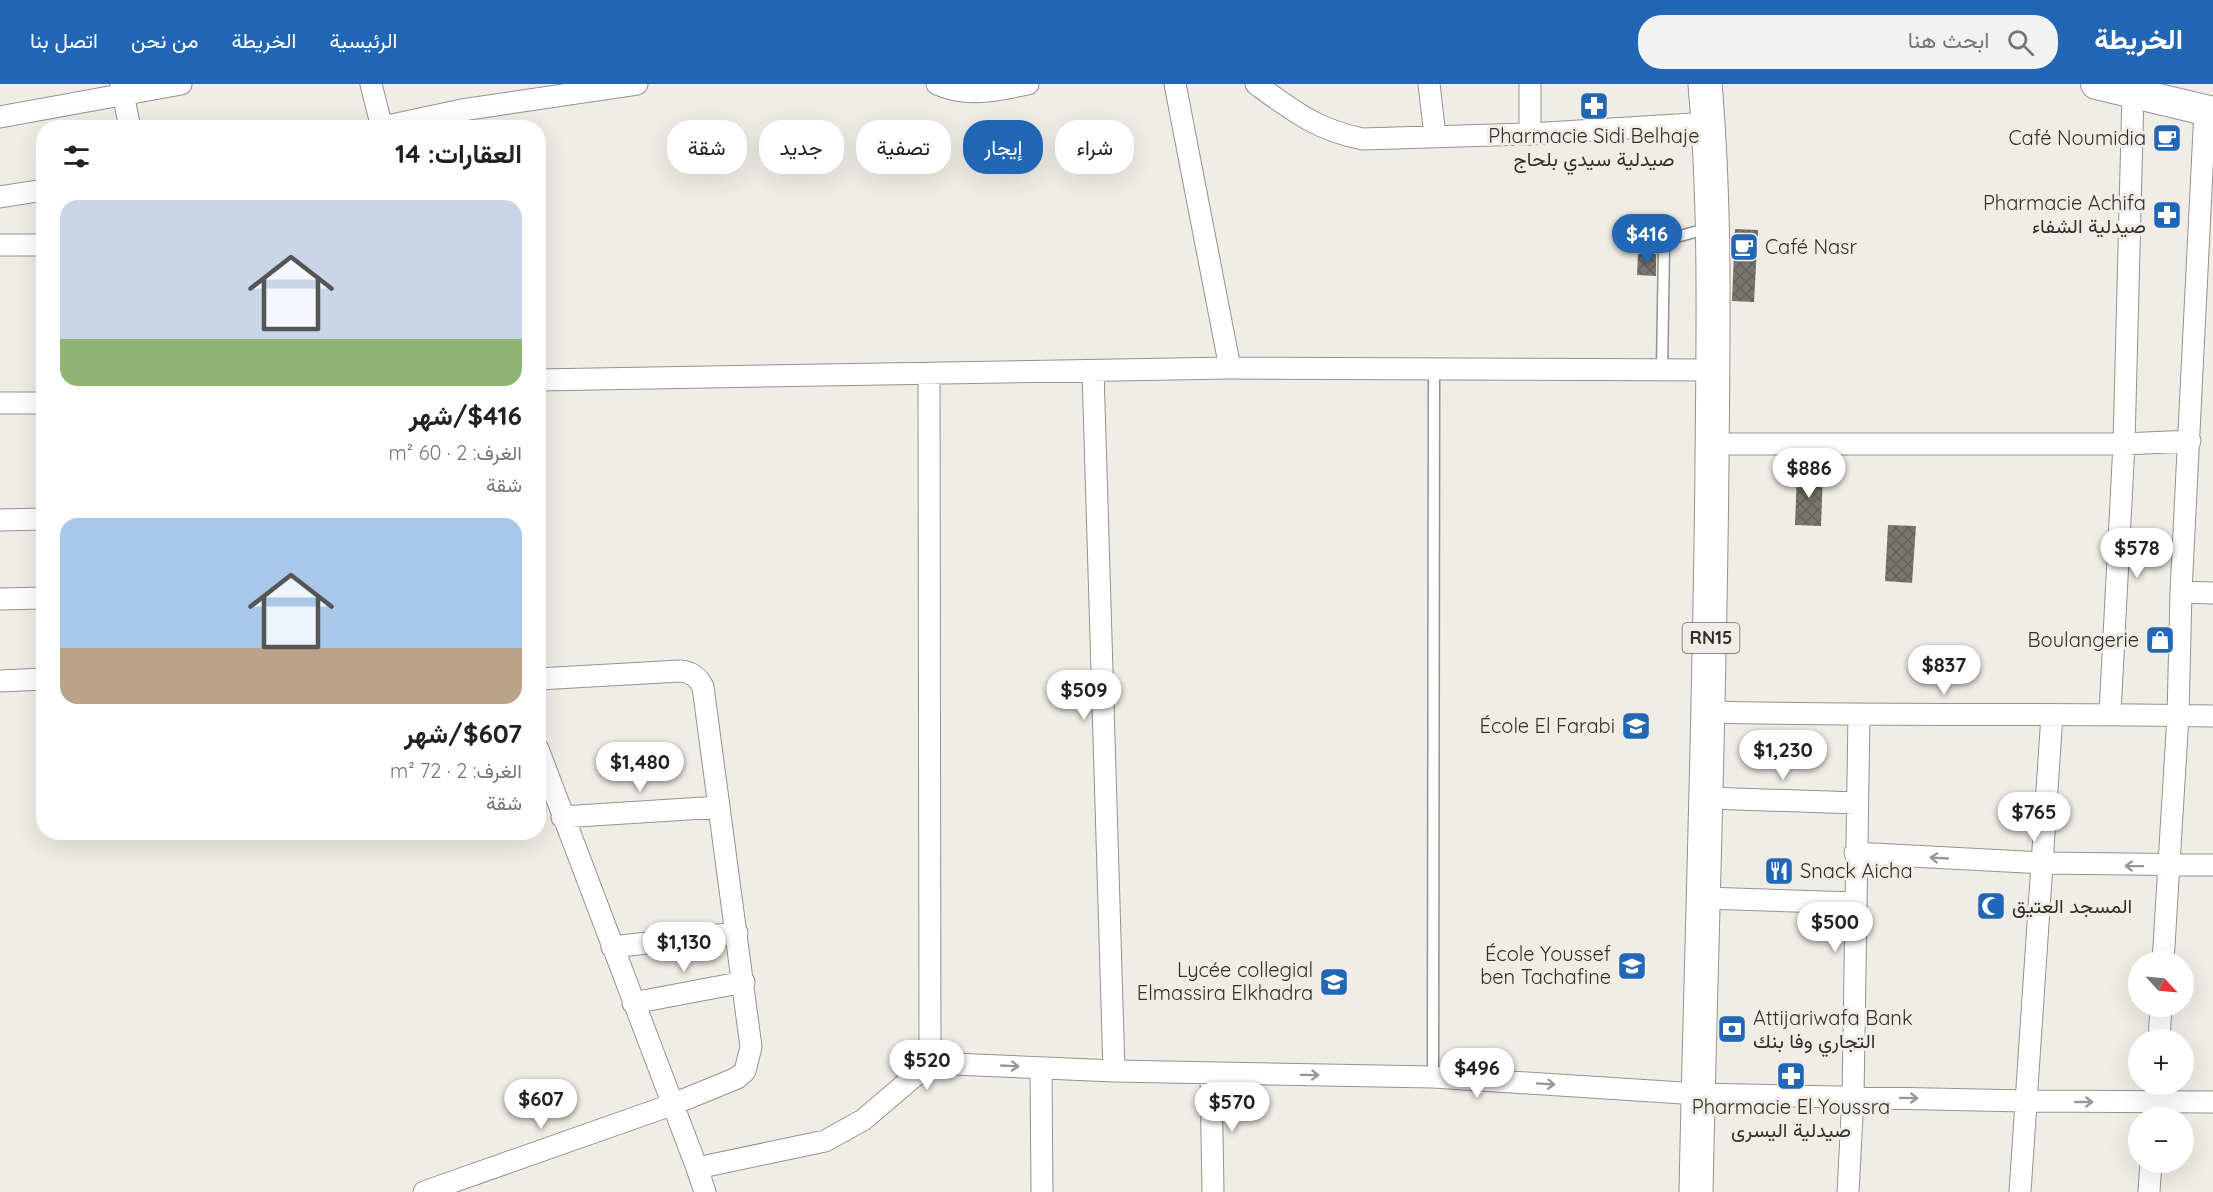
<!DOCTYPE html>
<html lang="ar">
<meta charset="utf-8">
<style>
:root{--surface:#fff;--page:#f2f2f2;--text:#202124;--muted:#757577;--accent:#2266b6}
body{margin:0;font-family:Quicksand,Vazirmatn,sans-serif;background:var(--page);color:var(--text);direction:rtl;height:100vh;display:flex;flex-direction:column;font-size:22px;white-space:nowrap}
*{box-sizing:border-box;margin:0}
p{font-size:20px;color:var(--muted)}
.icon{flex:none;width:33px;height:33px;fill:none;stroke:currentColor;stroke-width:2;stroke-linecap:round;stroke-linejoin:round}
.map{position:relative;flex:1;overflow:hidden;direction:ltr}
.sheet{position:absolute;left:36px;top:36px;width:510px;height:720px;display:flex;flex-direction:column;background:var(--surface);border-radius:24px;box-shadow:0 6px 24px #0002;direction:rtl}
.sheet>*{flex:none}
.banner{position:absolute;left:564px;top:36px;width:570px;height:54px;direction:rtl;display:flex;gap:12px}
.needle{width:39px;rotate:116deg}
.fabs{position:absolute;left:2128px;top:867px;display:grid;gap:12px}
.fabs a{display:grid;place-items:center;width:66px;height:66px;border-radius:50%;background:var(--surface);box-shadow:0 6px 24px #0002;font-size:30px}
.price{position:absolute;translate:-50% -51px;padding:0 14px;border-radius:21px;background:#fff;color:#222;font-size:20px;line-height:39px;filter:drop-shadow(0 2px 3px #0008)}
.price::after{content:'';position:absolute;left:50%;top:36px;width:18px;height:14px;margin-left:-9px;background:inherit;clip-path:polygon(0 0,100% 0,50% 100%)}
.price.selected{background:var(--accent);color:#fff}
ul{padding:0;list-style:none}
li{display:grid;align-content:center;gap:12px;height:318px;padding:0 24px}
li span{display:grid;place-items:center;height:186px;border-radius:18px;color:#555}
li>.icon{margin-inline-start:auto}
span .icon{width:108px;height:108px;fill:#fffc;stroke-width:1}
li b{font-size:26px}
h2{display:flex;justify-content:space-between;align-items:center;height:72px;padding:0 24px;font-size:26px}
.chip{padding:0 21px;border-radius:24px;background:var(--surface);box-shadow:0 6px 24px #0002;font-size:21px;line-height:54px}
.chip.selected{background:var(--accent);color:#fff}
header{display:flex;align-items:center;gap:36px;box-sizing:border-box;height:84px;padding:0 30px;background:var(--accent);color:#fff}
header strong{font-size:28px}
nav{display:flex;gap:33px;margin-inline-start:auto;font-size:21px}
.search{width:420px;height:54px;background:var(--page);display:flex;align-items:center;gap:15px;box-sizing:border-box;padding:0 21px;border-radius:24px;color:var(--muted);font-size:22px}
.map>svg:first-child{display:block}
</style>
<header>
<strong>الخريطة</strong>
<div class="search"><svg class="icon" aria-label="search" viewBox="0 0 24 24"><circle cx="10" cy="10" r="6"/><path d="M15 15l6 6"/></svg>ابحث هنا</div>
<nav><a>الرئيسية</a><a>الخريطة</a><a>من نحن</a><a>اتصل بنا</a></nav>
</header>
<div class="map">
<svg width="2213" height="1108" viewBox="0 0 2213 1108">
<defs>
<pattern id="building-cross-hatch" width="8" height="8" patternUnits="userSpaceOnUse" patternTransform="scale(1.5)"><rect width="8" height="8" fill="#797670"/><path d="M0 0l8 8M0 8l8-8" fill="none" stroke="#64615c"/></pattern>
</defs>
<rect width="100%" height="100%" fill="#f0ede6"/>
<path fill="url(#building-cross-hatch)" d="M1735 145 1758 146 1754 218 1732 217Z
M1638 170H1656V192L1637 191Z
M1797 388 1823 389 1821 442 1795 441Z
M1888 441 1916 442 1912 499 1885 497Z"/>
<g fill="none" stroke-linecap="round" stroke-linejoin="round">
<g stroke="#95928c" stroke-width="13">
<path id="lane" d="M1662 285 1664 163 1673 154 1709 144
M1433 993 1434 284"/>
</g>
<g stroke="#95928c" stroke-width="23">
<path id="street" d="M121 0 130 44
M371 0 382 44
M937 0C968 14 996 6 1028 0
M1175 0 1230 284
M1256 0C1293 27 1317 46 1363 55L1530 50 1709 39
M1429 0 1435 52
M0 33 181 0
M378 44 462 26 637 0
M1530 50V0
M0 113 44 106
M0 161H44
M1093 287 1114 987
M538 296 1230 284 1713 286
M0 319H44
M1712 360H2124L2133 9
M0 436 44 435
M2181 508 2213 509
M0 515 44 514
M0 597 44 595
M1709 628C1877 632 2045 629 2213 632
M2110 629 2124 360 2190 357
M538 665 697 1084 825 1057 863 1036 930 979 929 289
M1707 714 1857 719
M562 733 719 723
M1855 769 2042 779 2213 781
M1704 814 1855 819
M612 863 737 849
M2163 878 2178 632 2181 508 2205 26
M633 919 744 898
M2159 956 2161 922
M930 979 1114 987 1433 993 1698 1010 2025 1017 2213 1018
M1041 984 1042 1108
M1211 990 1213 1108
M2154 1034 2156 1000
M697 1084 705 1108
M424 1108 671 1021 737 994 745 987 751 963 703 603C698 593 692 588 680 587L538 595
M1848 1108 1853 1013 1859 632
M2020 1108 2052 631
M2149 1108 2151 1078"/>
</g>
<g stroke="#95928c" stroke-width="32">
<path id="secondary" d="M2096 0 2213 28"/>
</g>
<g stroke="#95928c" stroke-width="35">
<path id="primary" d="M1696 1108C1701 865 1710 622 1712 378 1713 253 1716 126 1705 0"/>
</g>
<use href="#lane" stroke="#fff" stroke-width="10"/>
<use href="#street" stroke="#fff" stroke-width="21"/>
<use href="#secondary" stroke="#fff" stroke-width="30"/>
<use href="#primary" stroke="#fff" stroke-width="33"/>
</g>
<defs><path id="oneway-shaft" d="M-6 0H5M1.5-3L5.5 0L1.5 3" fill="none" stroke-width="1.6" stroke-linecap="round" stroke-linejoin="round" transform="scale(1.5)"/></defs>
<g stroke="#989796">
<use href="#oneway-shaft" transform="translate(1939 774) rotate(-177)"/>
<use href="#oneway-shaft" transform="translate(2134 782) rotate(-179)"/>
<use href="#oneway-shaft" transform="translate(1010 982) rotate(3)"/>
<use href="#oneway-shaft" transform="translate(1310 991) rotate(1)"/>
<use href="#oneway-shaft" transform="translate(1546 1000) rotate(4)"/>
<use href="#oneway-shaft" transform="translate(1909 1014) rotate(1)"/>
<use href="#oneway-shaft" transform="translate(2084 1018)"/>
</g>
<defs>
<g id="pharmacy-square" transform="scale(1.5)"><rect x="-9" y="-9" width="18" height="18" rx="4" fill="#2266b6" stroke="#f0ede6"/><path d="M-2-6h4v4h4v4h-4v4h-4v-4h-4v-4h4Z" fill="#fff"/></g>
<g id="cafe-square" transform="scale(1.5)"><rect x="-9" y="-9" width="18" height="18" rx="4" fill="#2266b6" stroke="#f0ede6"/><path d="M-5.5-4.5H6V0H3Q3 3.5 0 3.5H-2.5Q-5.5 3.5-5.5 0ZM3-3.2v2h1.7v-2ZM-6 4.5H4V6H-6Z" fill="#fff"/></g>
<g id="shop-square" transform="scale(1.5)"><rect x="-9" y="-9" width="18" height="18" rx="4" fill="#2266b6" stroke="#f0ede6"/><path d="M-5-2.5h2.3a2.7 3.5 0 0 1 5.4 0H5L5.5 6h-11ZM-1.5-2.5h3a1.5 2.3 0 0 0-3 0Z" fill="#fff"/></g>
<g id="school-square" transform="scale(1.5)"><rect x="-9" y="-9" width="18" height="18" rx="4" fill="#2266b6" stroke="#f0ede6"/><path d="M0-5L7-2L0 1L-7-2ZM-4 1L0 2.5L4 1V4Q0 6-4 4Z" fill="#fff"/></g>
<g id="restaurant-square" transform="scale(1.5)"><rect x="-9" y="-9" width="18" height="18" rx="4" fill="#2266b6" stroke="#f0ede6"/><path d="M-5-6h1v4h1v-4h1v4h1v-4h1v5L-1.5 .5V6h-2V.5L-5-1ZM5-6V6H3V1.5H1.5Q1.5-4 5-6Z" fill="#fff"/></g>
<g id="mosque-square" transform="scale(1.5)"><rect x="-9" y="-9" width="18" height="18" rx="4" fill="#2266b6" stroke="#f0ede6"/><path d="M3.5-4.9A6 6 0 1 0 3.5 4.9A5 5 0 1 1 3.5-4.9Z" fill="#fff"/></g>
<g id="bank-square" transform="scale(1.5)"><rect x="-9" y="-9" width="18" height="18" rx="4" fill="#2266b6" stroke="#f0ede6"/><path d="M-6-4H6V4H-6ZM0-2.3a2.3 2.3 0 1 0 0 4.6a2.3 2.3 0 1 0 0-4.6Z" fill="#fff"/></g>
</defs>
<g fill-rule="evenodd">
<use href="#pharmacy-square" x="1594" y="22"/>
<use href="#cafe-square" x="2167" y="54"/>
<use href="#pharmacy-square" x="2167" y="131"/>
<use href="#cafe-square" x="1744" y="163"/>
<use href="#shop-square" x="2160" y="556"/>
<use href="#school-square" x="1636" y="642"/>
<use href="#restaurant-square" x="1779" y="787"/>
<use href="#mosque-square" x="1991" y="822"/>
<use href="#school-square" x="1632" y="882"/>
<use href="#school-square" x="1334" y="898"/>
<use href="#bank-square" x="1732" y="945"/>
<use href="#pharmacy-square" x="1791" y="992"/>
</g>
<g text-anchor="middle" stroke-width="6" stroke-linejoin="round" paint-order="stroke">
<rect fill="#f0ede6" stroke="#6a6864" stroke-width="1.5" x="1682.5" y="539" width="57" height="30" rx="4.5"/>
<g font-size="18" font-weight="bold" fill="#302f2d">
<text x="1711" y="560">RN15</text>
</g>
<g font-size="20" fill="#302f2d" stroke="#f0ede6" text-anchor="end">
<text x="1594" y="59" text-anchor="middle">Pharmacie Sidi Belhaje<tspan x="1594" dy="23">صيدلية سيدي بلحاج</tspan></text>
<text x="2146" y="61">Café Noumidia</text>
<text x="2146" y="126">Pharmacie Achifa<tspan x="2146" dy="23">صيدلية الشفاء</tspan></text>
<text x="1765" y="170" text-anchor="start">Café Nasr</text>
<text x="2139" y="563">Boulangerie</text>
<text x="1615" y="649">École El Farabi</text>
<text x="1800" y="794" text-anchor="start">Snack Aicha</text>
<text x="2012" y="829" text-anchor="start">المسجد العتيق</text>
<text x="1611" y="877">École Youssef<tspan x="1611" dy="23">ben Tachafine</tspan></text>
<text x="1313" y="893">Lycée collegial<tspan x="1313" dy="23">Elmassira Elkhadra</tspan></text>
<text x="1753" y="941" text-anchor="start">Attijariwafa Bank<tspan x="1753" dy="23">التجاري وفا بنك</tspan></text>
<text x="1791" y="1030" text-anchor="middle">Pharmacie El Youssra<tspan x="1791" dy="23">صيدلية اليسرى</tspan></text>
</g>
</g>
</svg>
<div class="fabs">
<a><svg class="needle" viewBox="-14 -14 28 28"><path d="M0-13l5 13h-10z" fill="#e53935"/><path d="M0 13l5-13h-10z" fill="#757577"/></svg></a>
<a>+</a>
<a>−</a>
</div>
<b class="price selected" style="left:1647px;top:181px">$416</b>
<b class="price" style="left:1809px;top:415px">$886</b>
<b class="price" style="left:2137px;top:495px">$578</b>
<b class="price" style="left:1944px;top:612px">$837</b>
<b class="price" style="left:1084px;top:637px">$509</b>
<b class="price" style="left:1783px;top:697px">$1,230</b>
<b class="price" style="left:640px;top:709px">$1,480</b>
<b class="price" style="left:2034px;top:759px">$765</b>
<b class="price" style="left:1835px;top:869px">$500</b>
<b class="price" style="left:684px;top:889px">$1,130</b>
<b class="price" style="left:927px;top:1007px">$520</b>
<b class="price" style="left:1477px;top:1015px">$496</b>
<b class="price" style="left:541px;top:1046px">$607</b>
<b class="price" style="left:1232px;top:1049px">$570</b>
<div class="banner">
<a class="chip">شراء</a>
<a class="chip selected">إيجار</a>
<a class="chip">تصفية</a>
<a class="chip">جديد</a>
<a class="chip">شقة</a>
</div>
<section class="sheet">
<h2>العقارات: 14<svg class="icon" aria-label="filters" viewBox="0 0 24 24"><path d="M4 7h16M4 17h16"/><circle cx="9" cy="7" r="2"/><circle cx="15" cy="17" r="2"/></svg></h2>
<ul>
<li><span style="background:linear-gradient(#c9d6e8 75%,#8fb573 0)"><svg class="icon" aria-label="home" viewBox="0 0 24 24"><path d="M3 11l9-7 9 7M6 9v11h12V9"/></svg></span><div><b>$416/شهر</b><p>الغرف: 2 · 60 m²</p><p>شقة</p></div></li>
<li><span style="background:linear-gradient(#a9c7e8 70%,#b9a48a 0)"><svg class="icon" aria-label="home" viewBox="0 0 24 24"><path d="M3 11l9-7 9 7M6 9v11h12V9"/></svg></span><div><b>$607/شهر</b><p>الغرف: 2 · 72 m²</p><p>شقة</p></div></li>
</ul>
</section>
</div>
